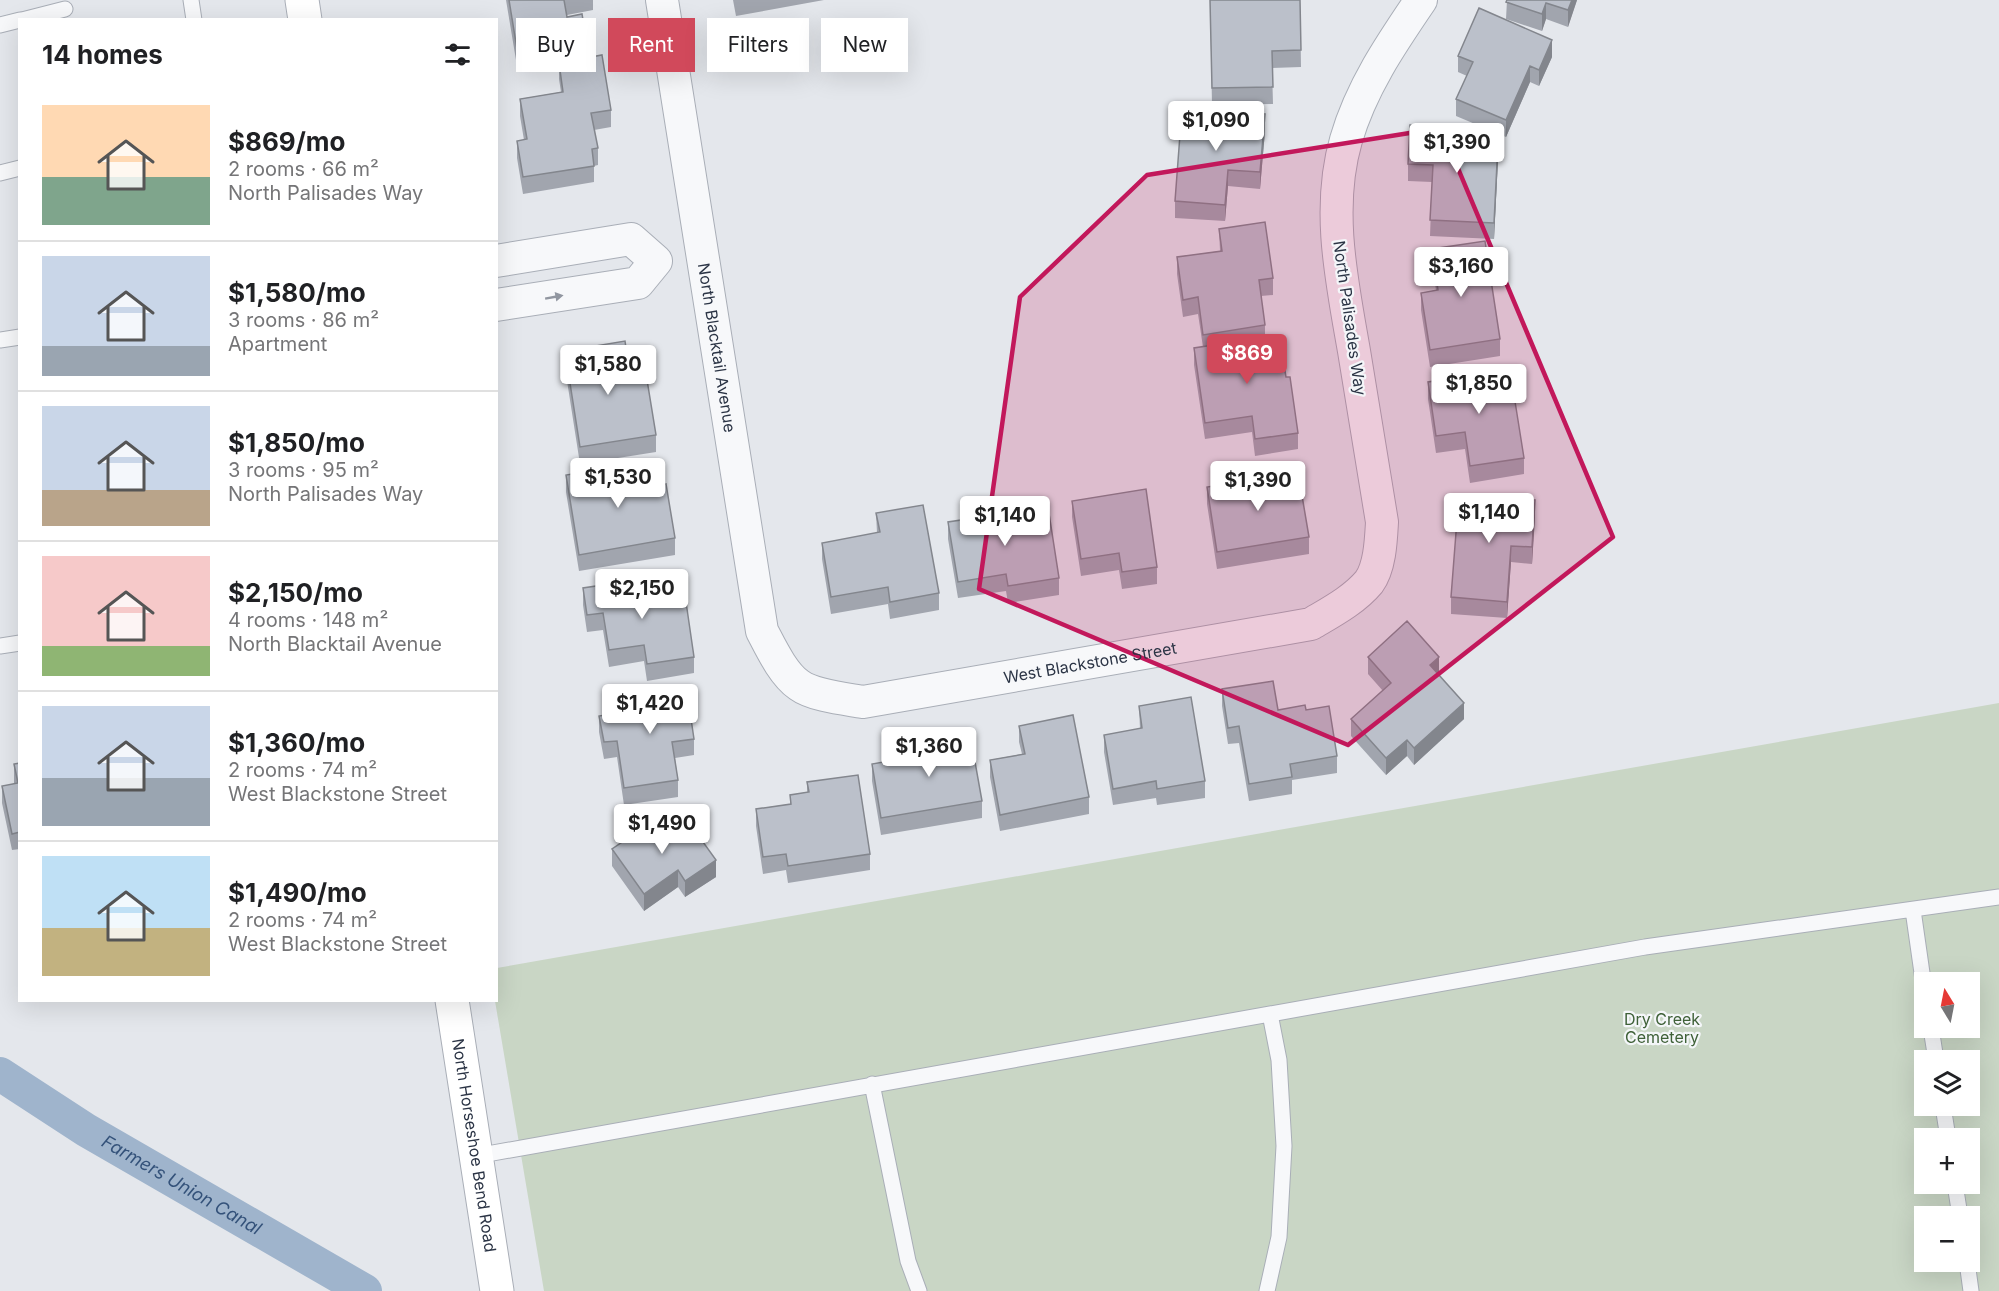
<!DOCTYPE html>
<meta charset="utf-8">
<style>
:root{--surface:#fff;--page:#f6f6f6;--text:#202124;--muted:#757577;--line:#e0e0e0;--accent:#d1495b}
body{margin:0;font-family:Inter,sans-serif;background:var(--page);color:var(--text);height:100vh;display:flex;flex-direction:column;font-size:22px;white-space:nowrap}
*{box-sizing:border-box;margin:0}
p{font-size:20px;color:var(--muted)}
.icon{flex:none;width:33px;height:33px;fill:none;stroke:currentColor;stroke-width:2;stroke-linecap:round;stroke-linejoin:round}
.map{position:relative;flex:1;overflow:hidden}
.side{position:absolute;left:18px;top:18px;width:480px;height:984px;display:flex;flex-direction:column;background:var(--surface);border-radius:0px;box-shadow:0 6px 24px #0002}
.side>*{flex:none}
.hud{position:absolute;left:516px;top:18px;width:570px;height:54px;display:flex;gap:12px}
.needle{width:39px;rotate:350deg}
.controls{position:absolute;left:1914px;top:972px;display:grid;gap:12px}
.controls a{display:grid;place-items:center;width:66px;height:66px;border-radius:0px;background:var(--surface);box-shadow:0 6px 24px #0002;font-size:30px}
.price{position:absolute;translate:-50% -51px;padding:0 14px;border-radius:6px;background:#fff;color:#222;font-size:20px;line-height:39px;filter:drop-shadow(0 2px 3px #0008)}
.price::after{content:'';position:absolute;left:50%;top:36px;width:18px;height:14px;margin-left:-9px;background:inherit;clip-path:polygon(0 0,100% 0,50% 100%)}
.price.active{background:var(--accent);color:#fff}
ul{padding:0;list-style:none}
li{display:flex;align-items:center;gap:18px;height:150px;padding:0 24px}
li+li{border-top:2px solid var(--line)}
li span{display:grid;place-items:center;flex:none;width:168px;height:120px;border-radius:0px;color:#555}
li>.icon{margin-inline-start:auto}
span .icon{width:72px;height:72px;fill:#fffc;stroke-width:1}
li b{font-size:26px}
h2{display:flex;justify-content:space-between;align-items:center;height:72px;padding:0 24px;font-size:26px}
.tag{padding:0 21px;border-radius:0px;background:var(--surface);box-shadow:0 6px 24px #0002;font-size:21px;line-height:54px}
.tag.active{background:var(--accent);color:#fff}
.map>svg:first-child{display:block}
</style>
<div class="map">
<svg width="1999" height="1291" viewBox="0 0 1999 1291">
<rect width="100%" height="100%" fill="#e4e7ec"/>
<path fill="#c9d6c5" fill-rule="evenodd" d="M1999 703V1291H544L495 1001 497 968ZM1924 982H1970V1028H1924ZM1924 1060H1970V1106H1924ZM1924 1138H1970V1184H1924ZM1924 1216H1970V1262H1924Z"/>
<g fill="none" stroke-linecap="round" stroke-linejoin="round">
<path stroke="#9fb4cc" stroke-width="34" id="s1" d="M0 1074 86 1130 365 1291"/>
<g stroke="#a9aeb7" stroke-width="17">
<path id="lane" d="M191 0 194 20
M22 20 65 9
M0 25 20 20
M0 173 20 168
M0 340 20 337
M0 646 20 643
M1913 910 1924 987
M1931 1028 1936 1060
M872 1084 908 1261 919 1291
M1943 1106 1948 1138
M476 1156 1645 947 1999 897
M1955 1184 1960 1216
M1967 1262 1971 1291
M1267 1291 1279 1237 1284 1146 1279 1060 1270 1014"/>
</g>
<g stroke="#a9aeb7" stroke-width="34">
<g id="street">
<path id="s2" d="M662 0 762 631C771 648 783 674 799 685 814 696 846 699 863 702L1311 624C1331 612 1354 600 1369 582 1380 567 1381 540 1382 522 1373 465 1363 408 1354 351 1342 282 1326 209 1346 140 1361 88 1391 44 1421 0"/>
<path d="M496 261 631 239 656 261 638 283 496 305"/>
</g>
</g>
<g stroke="#a9aeb7" stroke-width="35">
<g id="secondary">
<path d="M302 0 305 20"/>
<path id="s3" d="M452 1000 497 1291"/>
</g>
</g>
<use href="#lane" stroke="#f7f8fa" stroke-width="15"/>
<use href="#street" stroke="#f7f8fa" stroke-width="32"/>
<use href="#secondary" stroke="#fff" stroke-width="33"/>
</g>
<path fill="#a1a5ae" d="M506 0H593V10L567 15V17L586 38V55L517 66Z
M733 0H824L736 16Z
M1210 0H1300L1301 67 1272 68 1273 104 1212 105Z
M1507 0H1577L1568 27 1546 19 1542 31 1506 19Z
M1458 56 1552 57 1539 86 1530 82 1506 137 1456 116V99L1467 76 1458 72Z
M559 63 611 110V127L594 130 598 148V165L594 166V182L523 194 517 158V141L524 140 520 116V99L561 92 559 79Z
M1265 131 1260 189 1228 186 1225 221 1175 218V201Z
M1454 141 1498 160 1494 239 1430 236 1432 182 1408 181V164Z
M1219 229 1273 278V295L1261 296 1265 325V337L1286 377 1298 433V449L1255 456 1252 432 1205 439 1194 365V348L1203 347 1198 314 1183 317 1177 274V257L1220 251Z
M1432 249 1500 339V356L1430 367 1421 310V293L1436 290 1432 266Z
M565 351 631 383 656 435V452L580 464 565 368Z
M1428 382 1524 458V474L1470 483 1465 449 1436 453 1428 399Z
M566 475 646 488 675 538V555L579 571 566 492Z
M1207 487 1309 537V554L1217 569 1207 504Z
M1072 501 1157 567V584L1122 589 1119 570 1081 576 1072 517Z
M876 513 939 593V610L890 619 888 604 831 614 822 559V543L877 533Z
M1535 516 1532 564 1511 562 1507 618 1451 614V597Z
M948 522 1059 578V595L1008 603 1006 591 958 598 948 539Z
M583 588 661 606 694 657V673L647 681 644 661 609 667 603 630 587 632 583 605Z
M1368 657 1439 673 1438 674 1464 719 1414 765 1407 756 1386 775 1351 736V719L1383 691 1368 674Z
M1222 689 1278 710H1306L1337 756V773L1292 780V794L1249 801 1239 743 1228 744 1222 706Z
M637 693 694 739V755L675 758 678 780V797L624 805 617 757 604 759 599 732V716L637 710Z
M1139 706 1205 781V798L1157 805 1156 798 1113 805 1104 752V735L1140 729Z
M1019 726 1089 797V814L1000 831 990 777V760L1022 754 1019 742Z
M919 742 982 801V818L881 835 872 781V764L919 756Z
M20 763V849L12 850 2 803V786L14 784V764Z
M807 782 870 854V870L788 883 786 870 763 874 756 826V809L790 804V795L807 792Z
M674 840 716 877 685 897 678 887 644 911 612 866V849Z"/>
<path fill="#83868d" d="M1572 0H1577L1568 27V10Z
M1546 3V19L1542 31V14Z
M1552 40V57L1539 86V70Z
M1530 66V82L1506 137V120Z
M1265 114V131L1260 189V172Z
M1498 143V160L1494 239V223Z
M1228 170V186L1225 221V205Z
M1535 500V516L1532 564V547Z
M1511 546V562L1507 618V602Z
M1439 657V673L1430 682V665Z
M1464 703V719L1414 765V748Z
M1407 740V756L1386 775V758Z
M716 860V877L685 897V881Z
M678 870V887L644 911V894Z"/>
<path fill="#bbc0ca" stroke="#83868d" stroke-width="1.5" d="M509 0H564L567 17 582 14 586 38 517 49Z
M1210 0H1300L1301 50 1272 51 1273 87 1212 88Z
M1507 0H1572L1568 10 1546 3 1542 14 1506 2Z
M1479 8 1552 40 1539 70 1530 66 1506 120 1456 99 1473 62 1458 56Z
M602 55 611 110 591 113 598 148 592 149 594 166 523 177 517 141 527 139 520 99 563 92 559 63Z
M1182 108 1265 114 1260 172 1228 170 1225 205 1175 201Z
M1410 125 1454 127 1453 141 1498 143 1494 223 1430 220 1433 165 1408 164Z
M1265 222 1273 278 1259 280 1265 325 1203 335 1198 297 1183 300 1177 257 1222 251 1219 229Z
M1485 241 1500 339 1430 350 1421 293 1438 290 1432 249Z
M1279 335 1286 377H1290L1298 433 1255 439 1252 416 1205 423 1194 348Z
M625 341 631 383 647 380 656 435 580 447 565 351Z
M1510 370 1524 458 1470 466 1465 432 1436 436 1428 382Z
M641 462 646 488 666 484 675 538 579 555 566 475Z
M1298 472 1309 537 1217 552 1207 487Z
M1146 489 1157 567 1122 572 1119 553 1081 559 1072 501Z
M1459 494 1535 500 1532 547 1511 546 1507 602 1451 597Z
M923 505 939 593 890 602 888 587 831 597 822 543 880 532 876 513Z
M1048 507 1059 578 1008 586 1006 574 958 582 948 522Z
M656 577 661 606 686 602 694 657 647 664 644 645 609 650 603 613 587 615 583 588Z
M1407 621 1439 657 1430 665 1464 703 1414 748 1407 740 1386 758 1351 719 1391 683 1368 657Z
M1273 681 1278 710 1305 705 1306 710 1329 706 1337 756 1290 764 1292 777 1249 784 1239 726 1228 728 1222 689Z
M686 685 694 739 672 742 678 780 624 788 617 741 604 742 599 716 639 709 637 693Z
M1191 697 1205 781 1157 789 1156 781 1113 789 1104 735 1142 728 1139 706Z
M1073 715 1089 797 1000 815 990 760 1025 754 1019 726Z
M970 734 982 801 881 818 872 764 922 755 919 742Z
M20 763V832L12 834 2 786 18 783 14 764Z
M858 775 870 854 788 866 786 854 763 857 756 809 791 804 790 795 809 792 807 782Z
M658 818 674 840 693 828 716 860 685 881 678 870 644 894 612 849Z"/>
<defs><path id="oneway-solid" d="M-6-.8H1V-3.2L6.5 0L1 3.2V.8H-6Z" transform="scale(1.5)"/></defs>
<use fill="#9196a0" href="#oneway-solid" transform="translate(554 297) rotate(-10)"/>
<path fill="#c2185b" fill-opacity="0.2" stroke="#c2185b" stroke-width="4.5" stroke-linejoin="round" d="M1441 128 1613 537 1348 745 979 589 1020 297 1147 175Z"/>
<g text-anchor="middle" stroke-width="4.5" stroke-linejoin="round" paint-order="stroke">
<g font-size="16" fill="#2b3445" stroke="#f4f6f9">
<text transform="translate(1350 318) rotate(82)" y="6">North Palisades Way</text>
<text dy="6" stroke="none"><textPath href="#s2" startOffset="352">North Blacktail Avenue</textPath></text>
<text dy="6" stroke="none"><textPath href="#s2" startOffset="1002">West Blackstone Street</textPath></text>
<text dy="6" stroke="none"><textPath href="#s3" startOffset="147">North Horseshoe Bend Road</textPath></text>
</g>
<g font-size="16" fill="#3f6138" stroke="#f4f6f9">
<text x="1662" y="1025">Dry Creek<tspan x="1662" dy="18">Cemetery</tspan></text>
</g>
<g font-size="18" font-style="italic" fill="#34527a" stroke="#f4f6f9">
<text dy="6" stroke="none"><textPath href="#s1" startOffset="213">Farmers Union Canal</textPath></text>
</g>
</g>
</svg>
<div class="controls">
<a><svg class="needle" viewBox="-14 -14 28 28"><path d="M0-13l5 13h-10z" fill="#e53935"/><path d="M0 13l5-13h-10z" fill="#757577"/></svg></a>
<a><svg class="icon" aria-label="layers" viewBox="0 0 24 24"><path d="M12 4l9 5-9 5-9-5zM3 14l9 5 9-5"/></svg></a>
<a>+</a>
<a>−</a>
</div>
<b class="price" style="left:1216px;top:152px">$1,090</b>
<b class="price" style="left:1457px;top:174px">$1,390</b>
<b class="price" style="left:1461px;top:298px">$3,160</b>
<b class="price active" style="left:1247px;top:385px">$869</b>
<b class="price" style="left:608px;top:396px">$1,580</b>
<b class="price" style="left:1479px;top:415px">$1,850</b>
<b class="price" style="left:618px;top:509px">$1,530</b>
<b class="price" style="left:1258px;top:512px">$1,390</b>
<b class="price" style="left:1489px;top:544px">$1,140</b>
<b class="price" style="left:1005px;top:547px">$1,140</b>
<b class="price" style="left:642px;top:620px">$2,150</b>
<b class="price" style="left:650px;top:735px">$1,420</b>
<b class="price" style="left:929px;top:778px">$1,360</b>
<b class="price" style="left:662px;top:855px">$1,490</b>
<div class="hud">
<a class="tag">Buy</a>
<a class="tag active">Rent</a>
<a class="tag">Filters</a>
<a class="tag">New</a>
</div>
<section class="side">
<h2>14 homes<svg class="icon" aria-label="filters" viewBox="0 0 24 24"><path d="M4 7h16M4 17h16"/><circle cx="9" cy="7" r="2"/><circle cx="15" cy="17" r="2"/></svg></h2>
<ul>
<li><span style="background:linear-gradient(#ffd9b3 60%,#7fa58c 0)"><svg class="icon" aria-label="home" viewBox="0 0 24 24"><path d="M3 11l9-7 9 7M6 9v11h12V9"/></svg></span><div><b>$869/mo</b><p>2 rooms · 66 m²</p><p>North Palisades Way</p></div></li>
<li><span style="background:linear-gradient(#c9d6e8 75%,#9aa5b1 0)"><svg class="icon" aria-label="home" viewBox="0 0 24 24"><path d="M3 11l9-7 9 7M6 9v11h12V9"/></svg></span><div><b>$1,580/mo</b><p>3 rooms · 86 m²</p><p>Apartment</p></div></li>
<li><span style="background:linear-gradient(#c9d6e8 70%,#b9a48a 0)"><svg class="icon" aria-label="home" viewBox="0 0 24 24"><path d="M3 11l9-7 9 7M6 9v11h12V9"/></svg></span><div><b>$1,850/mo</b><p>3 rooms · 95 m²</p><p>North Palisades Way</p></div></li>
<li><span style="background:linear-gradient(#f6c9c9 75%,#8fb573 0)"><svg class="icon" aria-label="home" viewBox="0 0 24 24"><path d="M3 11l9-7 9 7M6 9v11h12V9"/></svg></span><div><b>$2,150/mo</b><p>4 rooms · 148 m²</p><p>North Blacktail Avenue</p></div></li>
<li><span style="background:linear-gradient(#c9d6e8 60%,#9aa5b1 0)"><svg class="icon" aria-label="home" viewBox="0 0 24 24"><path d="M3 11l9-7 9 7M6 9v11h12V9"/></svg></span><div><b>$1,360/mo</b><p>2 rooms · 74 m²</p><p>West Blackstone Street</p></div></li>
<li><span style="background:linear-gradient(#bfe0f5 60%,#c2b280 0)"><svg class="icon" aria-label="home" viewBox="0 0 24 24"><path d="M3 11l9-7 9 7M6 9v11h12V9"/></svg></span><div><b>$1,490/mo</b><p>2 rooms · 74 m²</p><p>West Blackstone Street</p></div></li>
</ul>
</section>
</div>
